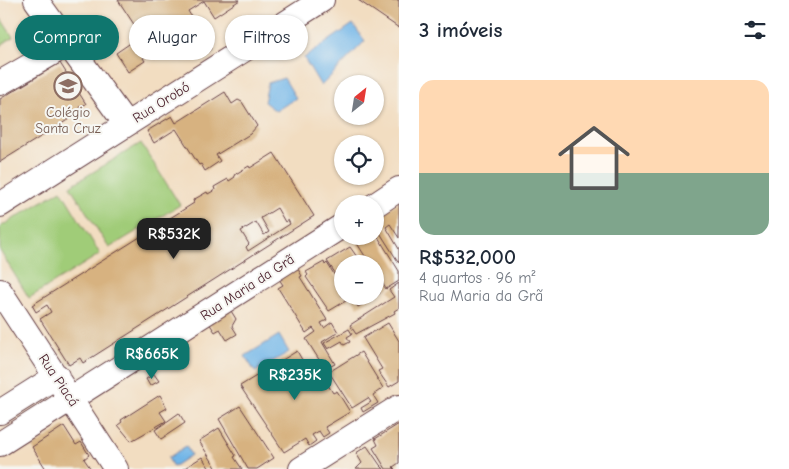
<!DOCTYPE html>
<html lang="pt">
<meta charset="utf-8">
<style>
:root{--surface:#fff;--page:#f6f6f7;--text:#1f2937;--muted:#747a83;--line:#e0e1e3;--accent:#0f766e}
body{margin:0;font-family:"Comic Neue",sans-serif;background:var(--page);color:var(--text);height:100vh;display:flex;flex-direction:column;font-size:19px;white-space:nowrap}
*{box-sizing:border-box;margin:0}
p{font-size:16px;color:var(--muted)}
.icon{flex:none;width:28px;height:28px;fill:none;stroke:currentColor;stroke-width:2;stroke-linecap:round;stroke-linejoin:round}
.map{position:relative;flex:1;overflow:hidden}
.panel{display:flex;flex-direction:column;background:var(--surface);width:390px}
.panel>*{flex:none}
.guide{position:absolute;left:15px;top:15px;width:309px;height:45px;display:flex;gap:10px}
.needle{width:32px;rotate:30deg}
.fabs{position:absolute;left:334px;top:75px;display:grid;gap:10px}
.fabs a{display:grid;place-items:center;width:50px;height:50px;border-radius:50%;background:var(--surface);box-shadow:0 1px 4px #0004;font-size:25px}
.price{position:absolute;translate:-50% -42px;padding:0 11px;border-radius:10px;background:var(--accent);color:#fff;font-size:16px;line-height:32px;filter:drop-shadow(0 1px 2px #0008)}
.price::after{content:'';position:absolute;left:50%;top:30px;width:15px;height:11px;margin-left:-8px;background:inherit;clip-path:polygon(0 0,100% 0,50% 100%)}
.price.selected{background:#222;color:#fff}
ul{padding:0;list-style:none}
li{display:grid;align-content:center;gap:10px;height:265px;padding:0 20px}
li+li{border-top:1px solid var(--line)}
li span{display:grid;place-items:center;height:155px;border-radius:15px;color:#555}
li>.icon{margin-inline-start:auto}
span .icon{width:90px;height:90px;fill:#fffc;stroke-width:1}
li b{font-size:21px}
h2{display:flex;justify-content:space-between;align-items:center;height:60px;padding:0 20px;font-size:21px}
.tag{padding:0 18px;border-radius:22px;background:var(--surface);box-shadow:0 1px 4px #0004;font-size:18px;line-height:45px}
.tag.selected{background:var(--accent);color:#fff}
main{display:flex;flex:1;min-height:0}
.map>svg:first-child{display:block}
</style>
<main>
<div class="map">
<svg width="399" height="469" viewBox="0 0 399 469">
<rect width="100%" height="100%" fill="#f6f6f2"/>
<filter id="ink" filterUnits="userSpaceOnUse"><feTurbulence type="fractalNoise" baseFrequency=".02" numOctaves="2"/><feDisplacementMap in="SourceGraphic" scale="10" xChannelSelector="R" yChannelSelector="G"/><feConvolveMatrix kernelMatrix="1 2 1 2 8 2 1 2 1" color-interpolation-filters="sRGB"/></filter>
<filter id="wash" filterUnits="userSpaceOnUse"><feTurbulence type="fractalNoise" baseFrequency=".0096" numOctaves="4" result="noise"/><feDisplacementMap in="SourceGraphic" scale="20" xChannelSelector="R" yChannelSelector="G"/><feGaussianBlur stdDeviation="1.12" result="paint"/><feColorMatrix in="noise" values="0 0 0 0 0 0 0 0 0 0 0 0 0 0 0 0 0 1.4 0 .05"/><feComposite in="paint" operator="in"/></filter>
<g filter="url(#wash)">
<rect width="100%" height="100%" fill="#f2ddc1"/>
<path fill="#a0cc78" stroke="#757652" d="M0 17 13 37 0 46Z
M141 143 180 205 109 248 70 186Z
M61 190 100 254 29 298 0 251V227Z"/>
<path fill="#71b5e7" stroke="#5e6a89" d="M353 24 365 41 321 86 304 58Z
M284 78 296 98 276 111 264 102 268 83Z
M279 335 289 352 255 372 245 356Z
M186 446 191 455 173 467 168 458Z"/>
<g id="blocks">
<path fill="#d7b280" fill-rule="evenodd" d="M118 0H240L214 17 204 1 188 11 211 49 206 53 193 33 154 58 151 52 143 58 145 61 128 72 116 53 135 40V34L139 32Z
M358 0H399V28Z
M60 63 86 104 79 107 82 111 0 162V99Z
M225 92 232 104 238 100 242 102 257 126 250 134 216 155 220 161 205 171 201 164 199 165 176 129 154 143 147 131 172 116 176 123Z
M274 153 314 216 83 363 80 358 69 365 40 319 51 312 47 305 36 312 32 305 194 203 193 200 207 192 208 194 215 190 214 187 228 179 229 181 235 177 234 175 249 166 250 168ZM277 208 285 222 288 220 290 224 248 251 246 247 249 244 241 231 256 222 264 235 269 232 261 218Z
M399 203V238L390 224 386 227 399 249V263L375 225V215Z
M375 232 399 271V281L386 289 375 272V264H370L353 237 375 236Z
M350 247 362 264H342V283L327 261Z
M324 262 325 265 327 263 342 287V296H347L349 299 329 311 306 277 308 275 306 272Z
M295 264 302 276 300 277 327 320 321 323 324 328 332 322 338 332 322 342 335 364 325 369 306 339 316 332 313 328 306 333 278 288 283 285 279 279Z
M399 283V308L394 311 395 313 356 334 350 325 394 297 389 290Z
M375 285 380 293 358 307 351 296H375Z
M228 306 236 319 232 326 237 334 227 340 220 329 215 332 207 320Z
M388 323 399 341V381L389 387 378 371 382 369 363 338Z
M349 329 352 334 347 337 350 342 344 345 342 341 328 349 324 343Z
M297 351 305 365 312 360 333 393 337 391 350 412 325 427 329 433 323 437 319 431 312 435 316 441 309 446 305 439 284 452 240 386Z
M361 352 383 388 373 395 378 403 363 412 361 408 371 402 368 398 352 408 329 372Z
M154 374 159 381 150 386 146 379Z
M160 395 167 408 160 412 166 421 131 441 118 425 122 422 121 420Z
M240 406 274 458 257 469H248L219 419Z
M179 413 185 423 161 439 155 430Z
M399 424V463L393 467 395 469H386L373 448 378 445 375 439Z
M64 426 76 445 81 442 89 455 84 459 91 469H46L32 447Z
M219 428 236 456 234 457 242 469H217L199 441Z
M367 446 380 465 384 469H356L362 463 356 453Z
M202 457 210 469H183Z"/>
</g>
</g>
<g filter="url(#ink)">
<use href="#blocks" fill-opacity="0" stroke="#633c42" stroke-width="1"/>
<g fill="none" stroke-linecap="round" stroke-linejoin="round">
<g stroke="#633c42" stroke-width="26">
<path id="minor" d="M36 0 126 124
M0 83 68 44
M0 205 322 0
M375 205 399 189
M0 291 116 469
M0 412 57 376
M0 444 342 226
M301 469 399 407"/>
</g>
<use href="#minor" stroke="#fff" stroke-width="24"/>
</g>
</g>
<defs>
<g id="school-ring" transform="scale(1.4375)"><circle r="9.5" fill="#f6f6f2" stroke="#8d6e63" stroke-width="1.5"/><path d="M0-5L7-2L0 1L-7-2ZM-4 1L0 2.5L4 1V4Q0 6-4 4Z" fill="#8d6e63"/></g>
</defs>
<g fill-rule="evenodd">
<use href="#school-ring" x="68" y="86"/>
</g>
<g text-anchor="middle" stroke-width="4" stroke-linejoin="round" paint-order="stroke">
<g font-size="14" fill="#4a1f2b" stroke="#f6f6f2">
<text transform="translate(161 102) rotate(-32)" y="5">Rua Orobó</text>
<text transform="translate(247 287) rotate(-33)" y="5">Rua Maria da Grã</text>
<text transform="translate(59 380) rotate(56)" y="5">Rua Piacá</text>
</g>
<g font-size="14" fill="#785e54" stroke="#f6f6f2">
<text x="68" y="117">Colégio<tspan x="68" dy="16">Santa Cruz</tspan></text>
</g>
</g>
</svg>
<div class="fabs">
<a><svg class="needle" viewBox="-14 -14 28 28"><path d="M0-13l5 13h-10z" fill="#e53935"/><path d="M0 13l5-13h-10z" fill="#747a83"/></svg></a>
<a><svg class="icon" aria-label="locate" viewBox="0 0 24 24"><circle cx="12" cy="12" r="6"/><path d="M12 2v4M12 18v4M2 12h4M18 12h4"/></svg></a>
<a>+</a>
<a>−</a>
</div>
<b class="price selected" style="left:174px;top:260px">R$532K</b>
<b class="price" style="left:152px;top:380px">R$665K</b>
<b class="price" style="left:295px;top:401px">R$235K</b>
<div class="guide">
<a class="tag selected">Comprar</a>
<a class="tag">Alugar</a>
<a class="tag">Filtros</a>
</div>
</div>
<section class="panel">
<h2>3 imóveis<svg class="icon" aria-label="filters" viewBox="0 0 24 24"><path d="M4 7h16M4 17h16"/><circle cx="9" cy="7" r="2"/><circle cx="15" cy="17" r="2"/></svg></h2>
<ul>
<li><span style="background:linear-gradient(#ffd9b3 60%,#7fa58c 0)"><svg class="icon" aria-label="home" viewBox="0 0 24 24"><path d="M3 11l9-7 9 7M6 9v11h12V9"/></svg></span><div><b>R$532,000</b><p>4 quartos · 96 m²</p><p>Rua Maria da Grã</p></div></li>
</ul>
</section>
</main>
